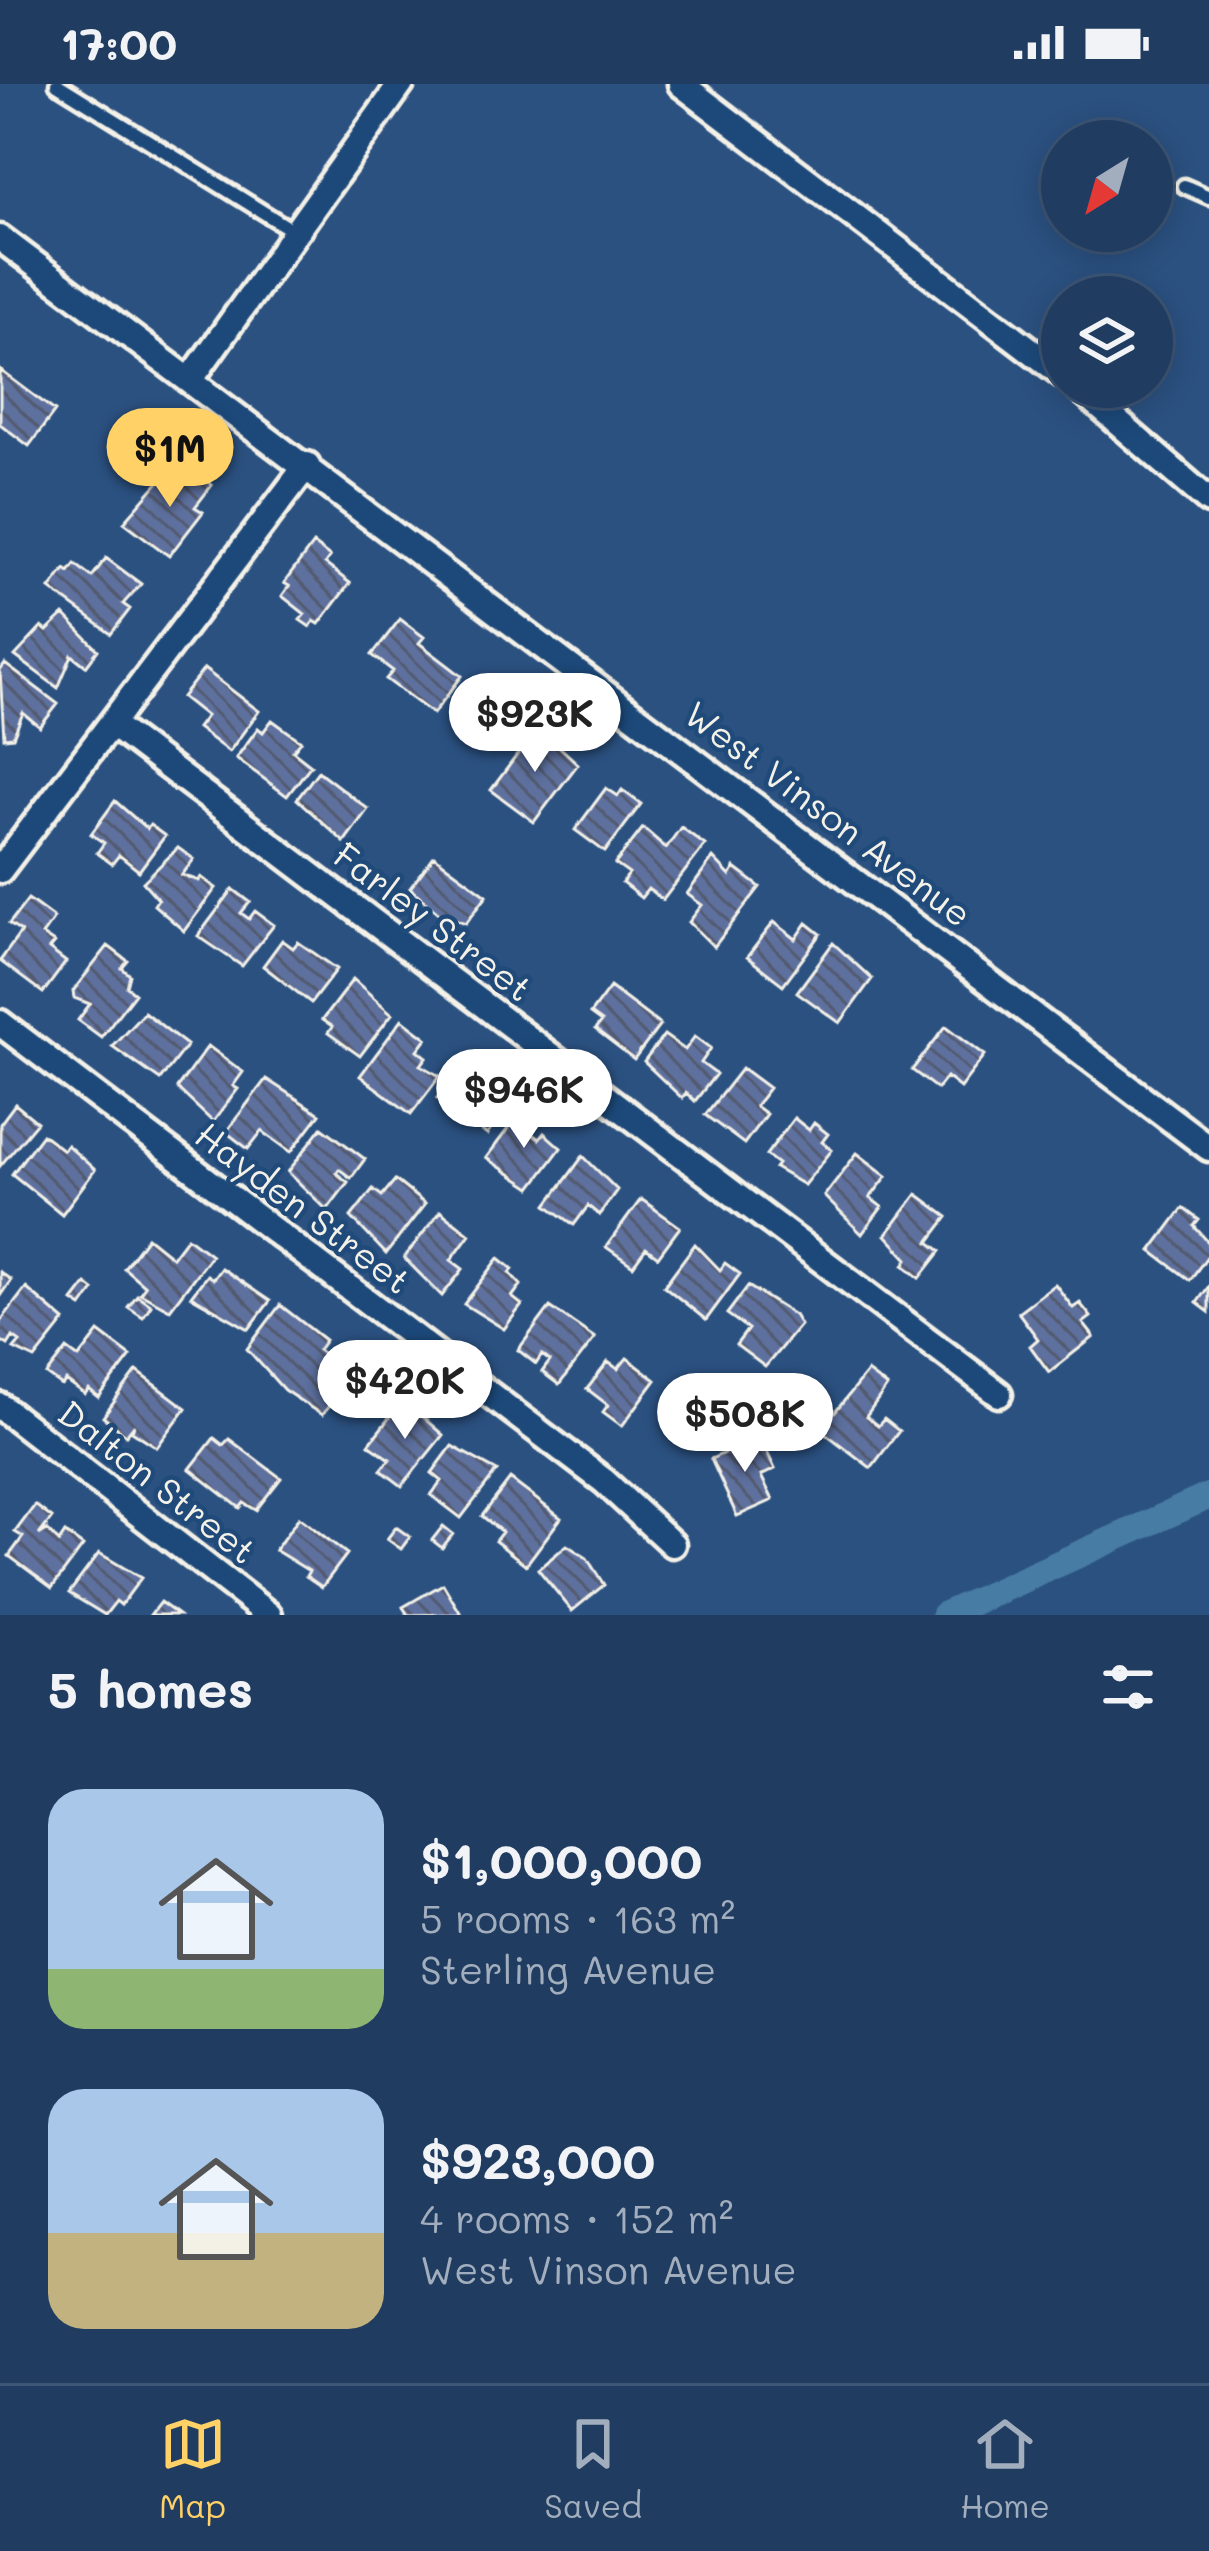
<!DOCTYPE html>
<meta charset="utf-8">
<style>
:root{--surface:#203d61;--page:#284467;--text:#f1f3f6;--muted:#a2aebd;--line:#3d5676;--accent:#ffd166}
body{margin:0;font-family:Mali,sans-serif;background:var(--page);color:var(--text);height:100vh;display:flex;flex-direction:column;font-size:45px;white-space:nowrap}
*{box-sizing:border-box;margin:0}
p{font-size:39px;color:var(--muted)}
.icon{flex:none;width:66px;height:66px;fill:none;stroke:currentColor;stroke-width:2;stroke-linecap:round;stroke-linejoin:round}
.map{position:relative;height:1531px;overflow:hidden}
.details{display:flex;flex-direction:column;background:var(--surface);flex:1}
.details>*{flex:none}
.needle{width:78px;rotate:217deg}
.controls{position:absolute;left:1041px;top:36px;display:grid;gap:24px}
.controls a{display:grid;place-items:center;width:132px;height:132px;border-radius:50%;background:var(--surface);box-shadow:0 6px 30px #0003,0 0 0 3px var(--line);font-size:60px}
.price{position:absolute;translate:-50% -102px;padding:0 27px;border-radius:42px;background:#fff;color:#222;font-size:39px;line-height:78px;filter:drop-shadow(0 3px 6px #0008)}
.price::after{content:'';position:absolute;left:50%;top:72px;width:36px;height:27px;margin-left:-18px;background:inherit;clip-path:polygon(0 0,100% 0,50% 100%)}
.price.active{background:var(--accent);color:#111}
ul{padding:0;list-style:none}
li{display:flex;align-items:center;gap:36px;height:300px;padding:0 48px}
li span{display:grid;place-items:center;flex:none;width:336px;height:240px;border-radius:36px;color:#555}
li>.icon{margin-inline-start:auto}
span .icon{width:144px;height:144px;fill:#fffc;stroke-width:1}
li b{font-size:51px}
h2{display:flex;justify-content:space-between;align-items:center;height:144px;padding:0 48px;font-size:51px}
.status{display:flex;justify-content:space-between;align-items:center;height:84px;padding:0 60px;background:var(--surface);direction:ltr}
.status svg{height:33px;fill:currentColor}
.tab-bar{display:flex;justify-content:space-around;align-items:center;height:168px;border-top:3px solid var(--line);background:var(--surface);font-size:33px;color:var(--muted)}
.tab-bar a{display:grid;justify-items:center;gap:6px}
.tab-bar .active{color:var(--accent)}
.map>svg:first-child{display:block}
</style>
<div class="status"><b>17:00</b><svg viewBox="0 0 49 12"><path d="M0 12V9h3v3zM5 12V6h3v6zM10 12V3h3v9zM15 12V0h3v12zM26 1h20v11H26zM47 4h2v5h-2z"/></svg></div>
<div class="map">
<svg width="1209" height="1531" viewBox="0 0 1209 1531">
<defs>
<pattern id="building-back-hatch" width="6" height="6" patternUnits="userSpaceOnUse" patternTransform="scale(3)"><rect width="6" height="6" fill="#5d6f9e"/><path d="M-1 5l2 2M0 0l6 6M5-1l2 2" fill="none" stroke="#525a6e"/></pattern>
</defs>
<rect width="100%" height="100%" fill="#2b5181"/>
<filter id="ink" filterUnits="userSpaceOnUse"><feTurbulence type="fractalNoise" baseFrequency=".00833" numOctaves="2"/><feDisplacementMap in="SourceGraphic" scale="24" xChannelSelector="R" yChannelSelector="G"/><feConvolveMatrix kernelMatrix="1 2 1 2 8 2 1 2 1" color-interpolation-filters="sRGB"/></filter>
<g filter="url(#ink)">
<g fill="none" stroke-linecap="round" stroke-linejoin="round">
<path stroke="#477ba4" stroke-width="27" d="M944 1531 1209 1412"/>
</g>
<path fill="url(#building-back-hatch)" stroke="#f4f1e8" stroke-width="3" d="M0 286 55 327 29 362 0 340Z
M185 381 212 401 195 423 203 428 169 472 124 438 166 390 173 396Z
M313 460 330 473 325 480 350 499 319 540 314 537 310 543 300 536 305 530 282 512 289 502 284 499Z
M106 474 141 500 123 520 130 525 111 550 50 505 65 485 69 488 75 480 92 493Z
M64 531 98 566 86 582 72 571 58 604 15 572 42 543 47 547Z
M400 535 424 553 419 559 462 592 433 630 386 595 393 587 372 571Z
M5 580 58 620 40 643 23 629 13 653 4 654 0 587Z
M204 585 259 627 229 668 197 644 206 632 182 613Z
M272 636 301 657 293 667 311 681 287 712 236 674 258 644 263 648Z
M538 643 578 680 534 738 491 706Z
M318 687 368 725 344 758 297 715Z
M606 704 618 712 622 706 641 720 605 768 575 746Z
M115 717 147 745 150 741 165 752 139 787 119 771 112 780 97 769 104 759 91 750Z
M681 743 705 761 663 816 648 805 641 814 622 799 629 790 615 780 643 744 666 764Z
M178 764 194 775 182 791 199 797 201 793 216 804 184 847 154 821 158 815 143 798Z
M434 772 487 811 466 839 439 829 410 804Z
M713 774 730 792 735 784 760 803 714 863 689 838 702 821 687 810Z
M233 805 250 818 241 829 249 835 255 827 274 841 242 882 198 852Z
M28 815 54 834 42 851 54 859 49 865 66 878 43 909 0 877 21 848 9 840Z
M774 838 796 855 807 839 821 850 783 901 747 873Z
M282 856 293 864 298 858 337 885 311 919 263 882Z
M833 859 872 895 840 939 797 908Z
M108 862 128 877 122 884 130 891 127 903 135 909 101 953 78 936 90 920 74 914 73 907Z
M353 895 392 930 360 972 328 949 332 943 322 936Z
M610 903 660 941 634 976 595 946 601 938 590 930Z
M144 928 187 961 160 996 112 962Z
M402 935 427 954 418 966 427 973 421 981 440 992 411 1030 360 992Z
M946 942 985 971 960 1004 946 993 937 1005 912 986Z
M664 951 685 966 695 952 711 964 701 979 716 990 695 1017 686 1009 682 1014 644 978Z
M208 962 243 988 233 1002 238 1005 213 1038 177 1004Z
M461 982 507 1023 487 1051 437 1014Z
M742 984 769 1004 755 1022 766 1030 744 1060 705 1031Z
M266 995 320 1030 291 1068 262 1047 248 1065 226 1048Z
M15 1020 37 1038 0 1082V1040Z
M522 1026 539 1039 531 1049 539 1055 544 1049 561 1064 531 1104 486 1074Z
M794 1034 809 1046 814 1039 828 1050 822 1058 832 1066 804 1101 775 1084 778 1080 766 1071Z
M322 1043 365 1075 351 1094 339 1085 336 1089 348 1098 327 1126 288 1088Z
M42 1050 63 1066 67 1061 95 1086 62 1130 12 1090Z
M857 1069 887 1092 870 1114 882 1123 862 1150 824 1112Z
M583 1072 617 1106 599 1131 588 1122 574 1141 547 1121Z
M395 1096 425 1120 386 1170 351 1133 373 1105 382 1112Z
M917 1110 948 1133 929 1158 941 1167 920 1194 904 1181 908 1175 886 1151Z
M641 1115 680 1143 658 1173 646 1164 633 1182 606 1163Z
M1183 1124 1199 1136 1194 1142 1209 1159V1170L1190 1196 1151 1167Z
M440 1127 470 1150 451 1176 463 1185 442 1212 404 1174Z
M147 1153 172 1173 187 1153 211 1171 170 1225 140 1209 145 1202 124 1184Z
M695 1160 720 1186 725 1179 740 1190 706 1236 664 1202Z
M499 1174 513 1185 510 1189 521 1201 512 1213 522 1221 504 1245 464 1220Z
M221 1184 270 1217 249 1245 191 1212 207 1191 213 1195Z
M0 1188 11 1196 0 1212Z
M86 1200 94 1206 82 1223 73 1217Z
M1055 1200 1073 1224 1080 1219 1091 1233 1083 1239 1094 1253 1049 1288 1030 1262 1038 1255 1018 1228Z
M748 1202 794 1231 800 1241 765 1283 736 1261 748 1245 727 1230Z
M1209 1202V1228L1197 1219Z
M26 1204 65 1237 35 1275 14 1265 20 1258 13 1253 8 1261 0 1256V1238Z
M137 1211 151 1221 143 1233 128 1223Z
M280 1221 325 1256 318 1266 352 1292 322 1331 284 1306 247 1265Z
M550 1223 595 1254 559 1301 542 1288 550 1277 542 1271 536 1280 518 1266Z
M99 1248 131 1272 99 1314 89 1306 85 1311 66 1297 62 1302 47 1291 67 1265 79 1274Z
M627 1274 656 1296 622 1342 603 1328 608 1321 587 1305 608 1278 618 1285Z
M137 1287 186 1324 157 1363 132 1347 134 1341 126 1351 103 1333Z
M867 1288 887 1303 866 1333 878 1342 884 1335 899 1347 871 1384 821 1346Z
M403 1316 443 1351 402 1402 381 1386 390 1375 369 1360Z
M760 1353 775 1385 761 1392 773 1416 737 1432 711 1375Z
M214 1354 223 1361 229 1355 281 1394 256 1426 244 1419 240 1424 190 1385Z
M452 1362 497 1387 461 1434 431 1411 442 1397 432 1389Z
M510 1395 561 1434 526 1481 495 1457 502 1448 482 1432Z
M35 1421 52 1434 39 1451 47 1446 59 1458 65 1449 83 1462 52 1504 9 1472 23 1453 15 1448Z
M299 1433 347 1470 322 1503 306 1492 309 1487 275 1466Z
M443 1442 453 1450 442 1464 432 1456Z
M396 1443 410 1453 401 1465 387 1455Z
M567 1461 587 1474 604 1501 572 1527 538 1485Z
M99 1469 141 1494 121 1521 116 1517 105 1531 69 1509Z
M443 1500 461 1530 408 1531 403 1523Z
M160 1518 178 1531H150Z"/>
<g fill="none" stroke-linecap="round" stroke-linejoin="round">
<g stroke="#f4f1e8" stroke-width="21">
<path id="service" d="M57 0 295 148
M1184 102 1209 113"/>
</g>
<g stroke="#f4f1e8" stroke-width="33">
<path id="minor" d="M681 0 1062 290
M0 154 1209 1064
M191 295 401 0
M1077 303 1209 417
M111 640 999 1310
M0 786 307 381
M0 939 604 1397 672 1460
M0 1322 269 1531"/>
</g>
<use href="#service" stroke="#1f4a7a" stroke-width="12"/>
<use href="#minor" stroke="#1f4a7a" stroke-width="24"/>
</g>
</g>
<g text-anchor="middle" stroke-width="9" stroke-linejoin="round" paint-order="stroke">
<g font-size="36" fill="#f4f1e8" stroke="#1f4a7a">
<text transform="translate(828 730) rotate(37)" y="13">West Vinson Avenue</text>
<text transform="translate(433 838) rotate(37)" y="13">Farley Street</text>
<text transform="translate(303 1124) rotate(37)" y="13">Hayden Street</text>
<text transform="translate(157 1398) rotate(38)" y="13">Dalton Street</text>
</g>
</g>
</svg>
<div class="controls">
<a><svg class="needle" viewBox="-14 -14 28 28"><path d="M0-13l5 13h-10z" fill="#e53935"/><path d="M0 13l5-13h-10z" fill="#a2aebd"/></svg></a>
<a><svg class="icon" aria-label="layers" viewBox="0 0 24 24"><path d="M12 4l9 5-9 5-9-5zM3 14l9 5 9-5"/></svg></a>
</div>
<b class="price active" style="left:170px;top:426px">$1M</b>
<b class="price" style="left:535px;top:691px">$923K</b>
<b class="price" style="left:524px;top:1067px">$946K</b>
<b class="price" style="left:405px;top:1358px">$420K</b>
<b class="price" style="left:745px;top:1391px">$508K</b>
</div>
<section class="details">
<h2>5 homes<svg class="icon" aria-label="filters" viewBox="0 0 24 24"><path d="M4 7h16M4 17h16"/><circle cx="9" cy="7" r="2"/><circle cx="15" cy="17" r="2"/></svg></h2>
<ul>
<li><span style="background:linear-gradient(#a9c7e8 75%,#8fb573 0)"><svg class="icon" aria-label="home" viewBox="0 0 24 24"><path d="M3 11l9-7 9 7M6 9v11h12V9"/></svg></span><div><b>$1,000,000</b><p>5 rooms · 163 m²</p><p>Sterling Avenue</p></div></li>
<li><span style="background:linear-gradient(#a9c7e8 60%,#c2b280 0)"><svg class="icon" aria-label="home" viewBox="0 0 24 24"><path d="M3 11l9-7 9 7M6 9v11h12V9"/></svg></span><div><b>$923,000</b><p>4 rooms · 152 m²</p><p>West Vinson Avenue</p></div></li>
</ul>
</section>
<nav class="tab-bar">
<a class="active"><svg class="icon" aria-label="map" viewBox="0 0 24 24"><path d="M3 6l6-2 6 2 6-2v14l-6 2-6-2-6 2zM9 4v14M15 6v14"/></svg>Map</a>
<a><svg class="icon" aria-label="saved" viewBox="0 0 24 24"><path d="M7 4h10v16l-5-4-5 4z"/></svg>Saved</a>
<a><svg class="icon" aria-label="home" viewBox="0 0 24 24"><path d="M3 11l9-7 9 7M6 9v11h12V9"/></svg>Home</a>
</nav>
